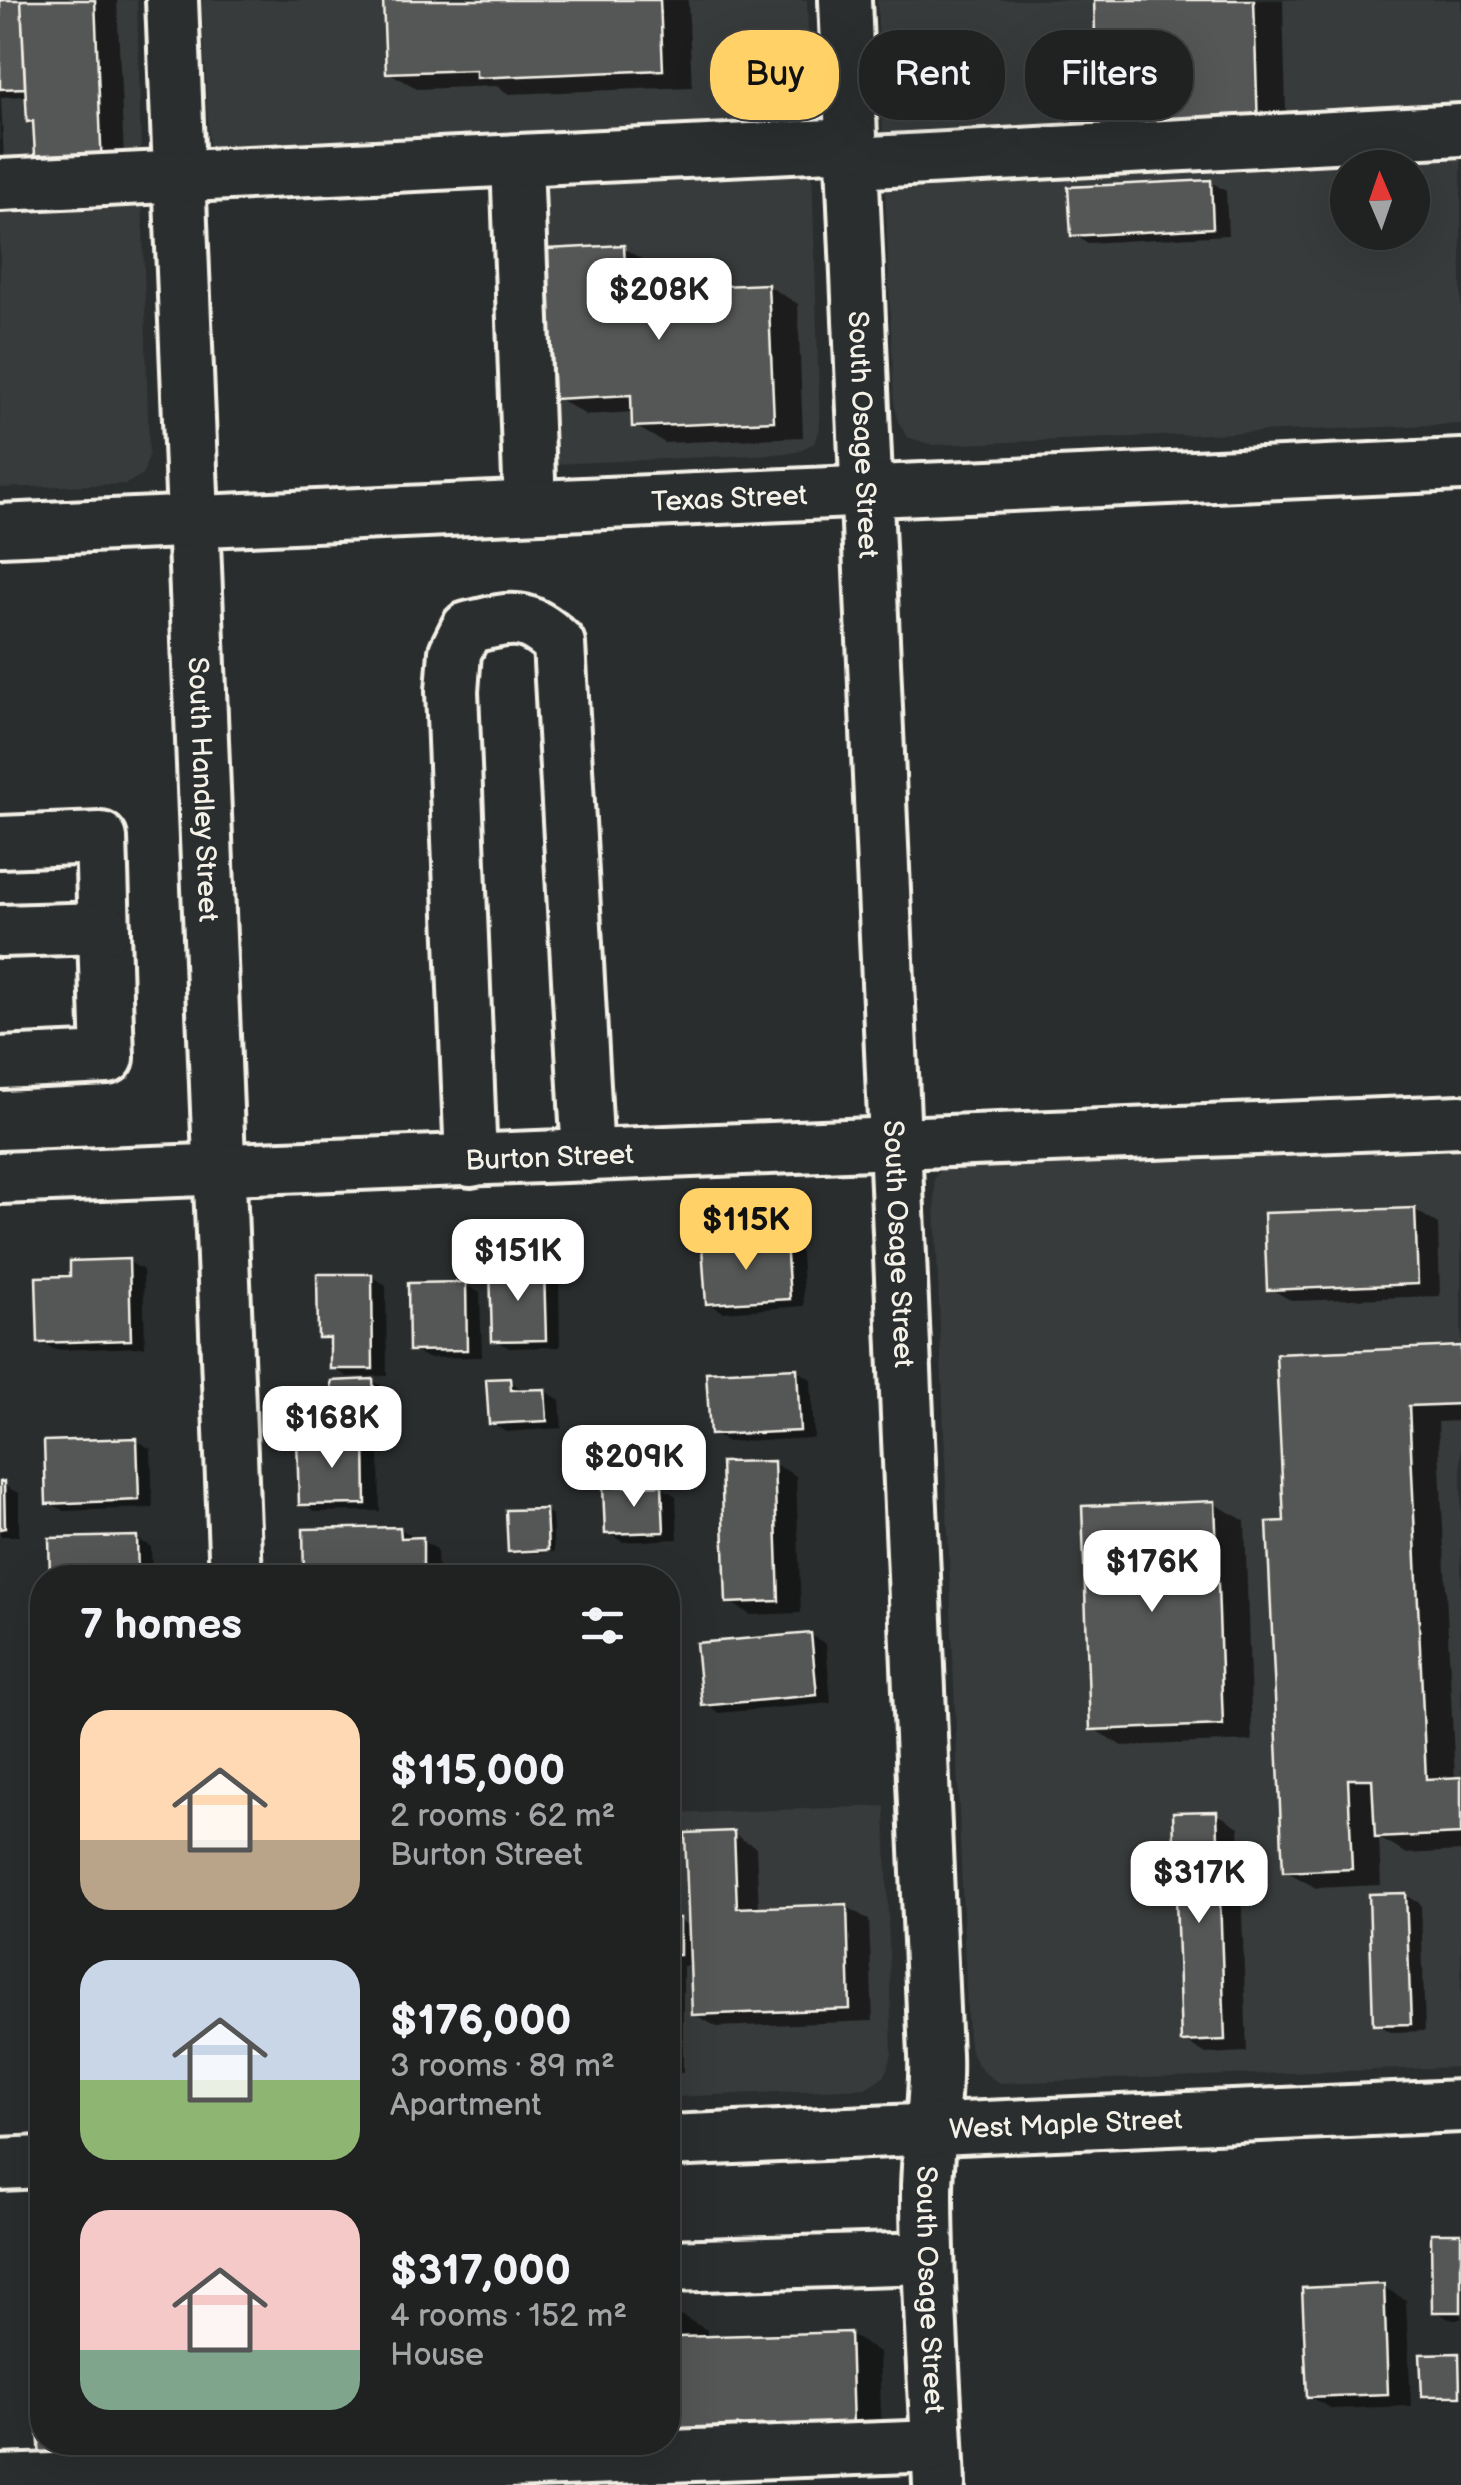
<!DOCTYPE html>
<meta charset="utf-8">
<style>
:root{--surface:#202222;--page:#2d2f2f;--text:#f1f3f6;--muted:#a2a4a5;--line:#3d3f40;--accent:#ffd166}
body{margin:0;font-family:"Balsamiq Sans",sans-serif;background:var(--page);color:var(--text);height:100vh;display:flex;flex-direction:column;font-size:38px;white-space:nowrap}
*{box-sizing:border-box;margin:0}
p{font-size:32px;color:var(--muted)}
.icon{flex:none;width:55px;height:55px;fill:none;stroke:currentColor;stroke-width:2;stroke-linecap:round;stroke-linejoin:round}
.map{position:relative;flex:1;overflow:hidden}
.side{position:absolute;left:30px;top:1565px;width:650px;height:890px;display:flex;flex-direction:column;background:var(--surface);border-radius:40px;box-shadow:0 10px 40px #0002,0 0 0 2px var(--line)}
.side>*{flex:none}
.hud{position:absolute;left:710px;top:30px;width:600px;height:90px;display:flex;gap:20px}
.needle{width:65px;rotate:358deg}
.buttons{position:absolute;left:1330px;top:150px;display:grid;gap:20px}
.buttons a{display:grid;place-items:center;width:100px;height:100px;border-radius:50%;background:var(--surface);box-shadow:0 10px 40px #0002,0 0 0 2px var(--line);font-size:50px}
.price{position:absolute;translate:-50% -85px;padding:0 22px;border-radius:20px;background:#fff;color:#222;font-size:32px;line-height:65px;filter:drop-shadow(0 2px 5px #0008)}
.price::after{content:'';position:absolute;left:50%;top:60px;width:30px;height:22px;margin-left:-15px;background:inherit;clip-path:polygon(0 0,100% 0,50% 100%)}
.price.selected{background:var(--accent);color:#111}
ul{padding:0;list-style:none}
li{display:flex;align-items:center;gap:30px;height:250px;padding:0 50px}
li span{display:grid;place-items:center;flex:none;width:280px;height:200px;border-radius:30px;color:#555}
li>.icon{margin-inline-start:auto}
span .icon{width:120px;height:120px;fill:#fffc;stroke-width:1}
li b{font-size:42px}
h2{display:flex;justify-content:space-between;align-items:center;height:120px;padding:0 50px;font-size:42px}
.pill{padding:0 35px;border-radius:40px;background:var(--surface);box-shadow:0 10px 40px #0002,0 0 0 2px var(--line);font-size:35px;line-height:90px}
.pill.selected{background:var(--accent);color:#111}
.map>svg:first-child{display:block}
</style>
<div class="map">
<svg width="1461" height="2485" viewBox="0 0 1461 2485">
<rect width="100%" height="100%" fill="#2a2d2e"/>
<filter id="ink" filterUnits="userSpaceOnUse"><feTurbulence type="fractalNoise" baseFrequency=".01" numOctaves="2"/><feDisplacementMap in="SourceGraphic" scale="20" xChannelSelector="R" yChannelSelector="G"/><feConvolveMatrix kernelMatrix="1 2 1 2 8 2 1 2 1" color-interpolation-filters="sRGB"/></filter>
<g filter="url(#ink)">
<path fill="#373a3a" fill-rule="evenodd" d="M0 0H137L149 455 143 474 126 484 0 488Z
M202 0H807L820 429 814 443 797 452 774 454 508 466 496 176 211 192Z
M877 0H1461V424L933 445 907 437 898 421 894 402ZM1348 168H1412V232H1348Z
M1461 1140V2067L999 2083 982 2071 973 2057 968 2039 934 1179 942 1168 960 1164Z
M885 1806 892 2054 885 2076 865 2088 674 2097 668 1814Z"/>
<path fill="#0007" d="M0 0H117L125 180 29 120 28 96 1 97 4 162H0Z
M385 0H688L692 87 509 94 496 86 418 89 388 72Z
M1096 0H1283L1287 145Z
M1211 182 1226 191 1228 235 1088 243 1073 234Z
M623 248 653 265 654 291 768 286 798 304 803 437 665 443 635 426 634 412 586 415 556 397Z
M1415 1210 1438 1224 1440 1296 1292 1301 1269 1288Z
M786 1244 801 1252 804 1306 723 1312 708 1303Z
M128 1261 143 1270 145 1347 55 1350 40 1341 73 1279Z
M543 1270 559 1278 560 1347 509 1348 494 1339Z
M371 1276 386 1285 387 1376 348 1377 333 1368V1344L320 1337Z
M465 1284 480 1293 482 1357 427 1358 412 1350Z
M1461 1349V1421L1438 1422 1455 1780 1461 1779V1851L1407 1854 1379 1838 1381 1885 1316 1888 1286 1871V1524Z
M796 1370 811 1379 814 1438 727 1442 712 1433Z
M509 1380 525 1392 545 1391 560 1400 562 1428 506 1432 491 1423Z
M373 1381 388 1390 391 1430 351 1433 336 1424Z
M364 1439 379 1448 380 1511 316 1512 301 1503Z
M136 1440 151 1449 153 1508 64 1511 48 1502Z
M773 1463 796 1476 801 1613 751 1615 728 1601Z
M0 1484 19 1493V1536H0Z
M661 1487 676 1496 678 1539 623 1542 608 1533Z
M1215 1504 1245 1521 1252 1741 1122 1746 1092 1728Z
M546 1511 552 1515 554 1552 517 1554 511 1550Z
M400 1529 437 1549 438 1578H306Z
M136 1538 151 1547 152 1578H52Z
M811 1635 826 1644 831 1703 719 1713 704 1704Z
M1216 1813 1239 1827 1247 2052 1206 2054 1183 2040Z
M733 1834 756 1847 759 1909 846 1906 869 1920 873 2021 717 2027 694 2014 693 1966H683V2073H668V1920H679L691 1927Z
M1406 1895 1421 1904 1425 2031 1391 2032 1376 2024Z
M1461 2236V2319H1449L1434 2311Z
M1383 2287 1406 2300 1411 2406 1332 2409 1309 2396Z
M668 2313H677L707 2330V2339L849 2334 879 2352 882 2443 668 2442Z
M1458 2355 1461 2398 1431 2399 1424 2395Z
M42 2407V2442H130L131 2468 43 2462 40 2408Z"/>
<path fill="#555756" stroke="#f4f1e8" stroke-width="2.5" d="M0 0H21L25 88 0 89Z
M21 0H95L102 168 36 171 33 121 27 122Z
M383 0H660L663 70 476 78V70L386 73Z
M1094 0H1254L1258 129 1098 134Z
M1211 180 1213 228 1071 236 1068 187Z
M624 245 626 290 768 284 774 421 632 427 631 395 554 399 547 249Z
M1415 1208 1418 1284 1267 1290 1264 1213Z
M786 1241 790 1299 706 1304 702 1247Z
M129 1259 131 1340 38 1343 36 1277 70 1276V1261Z
M544 1267 546 1340 492 1341 490 1268Z
M317 1274H372L373 1369H330V1338H318Z
M466 1282 467 1350 409 1351 408 1283Z
M1461 1346V1404L1409 1406 1426 1779 1461 1777V1834L1375 1838 1372 1779H1348L1352 1869 1283 1872 1267 1522 1284 1521 1276 1354Z
M797 1368 800 1431 710 1435 706 1372Z
M510 1378 511 1390 545 1389 547 1421 489 1424 486 1379Z
M373 1379 376 1423 334 1426 331 1381Z
M365 1437 366 1504 299 1505 297 1438Z
M137 1438 139 1500 46 1504 44 1441Z
M774 1461 779 1601 726 1603 721 1462Z
M4 1481 5 1528 0 1529V1482Z
M662 1485 664 1532 605 1534 603 1487Z
M1215 1501 1223 1725 1090 1730 1082 1506Z
M546 1509 548 1550 508 1552 506 1510Z
M400 1527 401 1538 423 1537V1570H410V1578H304L303 1529Z
M137 1536 138 1578H50L49 1538Z
M811 1633 817 1695 702 1706 696 1643Z
M1217 1811 1225 2040 1181 2042 1173 1812Z
M734 1831 737 1908 847 1904 850 2009 692 2015 685 1833Z
M1406 1893 1411 2024 1373 2025 1369 1894Z
M668 1918H680V1955H668Z
M1431 2233H1461V2312H1432Z
M1384 2284 1388 2394 1307 2397 1302 2288Z
M668 2310H677L678 2337 850 2332 853 2427 668 2433Z
M38 2322H42V2393Z
M1459 2353 1460 2396H1422L1420 2354Z
M37 2405H42V2442H115L116 2460 40 2464Z"/>
<g fill="none" stroke-linecap="round" stroke-linejoin="round">
<g stroke="#f4f1e8" stroke-width="58">
<g id="minor">
<path id="s1" d="M172 0 236 1578"/>
<path id="s2" d="M845 0 935 2055C937 2102 927 2147 927 2193 927 2291 935 2388 939 2485"/>
<path d="M517 161 530 506"/>
<path d="M853 163 1461 130"/>
<path d="M0 185 852 144"/>
<path id="s3" d="M0 530 1461 465"/>
<path d="M0 842 101 838 108 1058 0 1063"/>
<path d="M0 931 104 928"/>
<path d="M471 1161 452 691 455 652 467 628C509 618 526 611 559 644L588 1156"/>
<path id="s4" d="M0 1178 1461 1121"/>
<path id="s5" d="M668 2141 1461 2106"/>
<path d="M0 2164 42 2162"/>
<path d="M668 2266 928 2258"/>
<path d="M0 2481 937 2446"/>
</g>
</g>
<use href="#minor" stroke="#2a2d2e" stroke-width="50"/>
</g>
</g>
<g text-anchor="middle" stroke-width="8" stroke-linejoin="round" paint-order="stroke">
<g font-size="28" fill="#f4f1e8" stroke="#2a2d2e">
<text dy="10" stroke="none"><textPath href="#s2" startOffset="435">South Osage Street</textPath></text>
<text dy="10" stroke="none"><textPath href="#s3" startOffset="730">Texas Street</textPath></text>
<text dy="10" stroke="none"><textPath href="#s1" startOffset="790">South Handley Street</textPath></text>
<text dy="10" stroke="none"><textPath href="#s4" startOffset="550">Burton Street</textPath></text>
<text dy="10" stroke="none"><textPath href="#s2" startOffset="1245">South Osage Street</textPath></text>
<text dy="10" stroke="none"><textPath href="#s5" startOffset="398">West Maple Street</textPath></text>
<text dy="10" stroke="none"><textPath href="#s2" startOffset="2292">South Osage Street</textPath></text>
</g>
</g>
</svg>
<div class="buttons">
<a><svg class="needle" viewBox="-14 -14 28 28"><path d="M0-13l5 13h-10z" fill="#e53935"/><path d="M0 13l5-13h-10z" fill="#a2a4a5"/></svg></a>
</div>
<b class="price" style="left:659px;top:343px">$208K</b>
<b class="price selected" style="left:746px;top:1273px">$115K</b>
<b class="price" style="left:518px;top:1304px">$151K</b>
<b class="price" style="left:332px;top:1471px">$168K</b>
<b class="price" style="left:634px;top:1510px">$209K</b>
<b class="price" style="left:1152px;top:1615px">$176K</b>
<b class="price" style="left:1199px;top:1926px">$317K</b>
<div class="hud">
<a class="pill selected">Buy</a>
<a class="pill">Rent</a>
<a class="pill">Filters</a>
</div>
<section class="side">
<h2>7 homes<svg class="icon" aria-label="filters" viewBox="0 0 24 24"><path d="M4 7h16M4 17h16"/><circle cx="9" cy="7" r="2"/><circle cx="15" cy="17" r="2"/></svg></h2>
<ul>
<li><span style="background:linear-gradient(#ffd9b3 65%,#b9a48a 0)"><svg class="icon" aria-label="home" viewBox="0 0 24 24"><path d="M3 11l9-7 9 7M6 9v11h12V9"/></svg></span><div><b>$115,000</b><p>2 rooms · 62 m²</p><p>Burton Street</p></div></li>
<li><span style="background:linear-gradient(#c9d6e8 60%,#8fb573 0)"><svg class="icon" aria-label="home" viewBox="0 0 24 24"><path d="M3 11l9-7 9 7M6 9v11h12V9"/></svg></span><div><b>$176,000</b><p>3 rooms · 89 m²</p><p>Apartment</p></div></li>
<li><span style="background:linear-gradient(#f6c9c9 70%,#7fa58c 0)"><svg class="icon" aria-label="home" viewBox="0 0 24 24"><path d="M3 11l9-7 9 7M6 9v11h12V9"/></svg></span><div><b>$317,000</b><p>4 rooms · 152 m²</p><p>House</p></div></li>
</ul>
</section>
</div>
